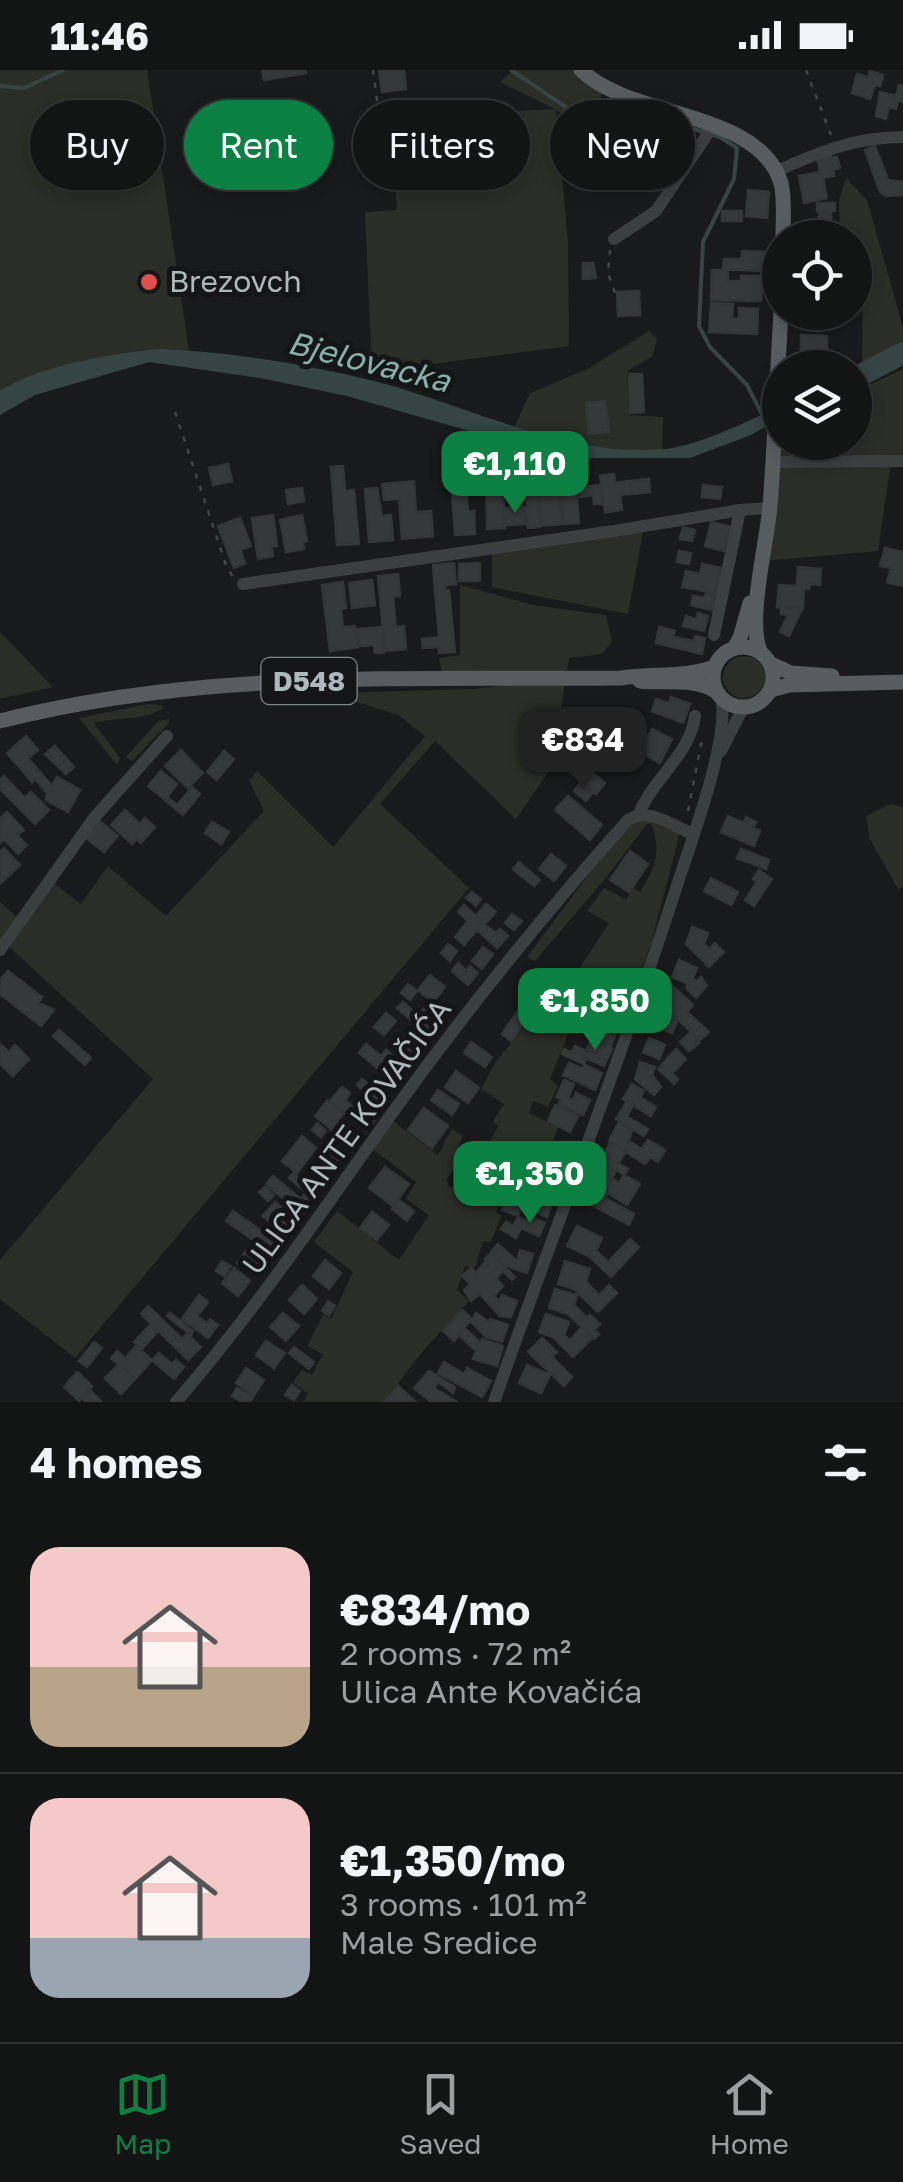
<!DOCTYPE html>
<meta charset="utf-8">
<style>
:root{--surface:#131414;--page:#202122;--text:#f1f3f6;--muted:#9d9ea0;--line:#323334;--accent:#0b8043}
body{margin:0;font-family:"Golos Text",sans-serif;background:var(--page);color:var(--text);height:100vh;display:flex;flex-direction:column;font-size:38px;white-space:nowrap}
*{box-sizing:border-box;margin:0}
p{font-size:32px;color:var(--muted)}
.icon{flex:none;width:55px;height:55px;fill:none;stroke:currentColor;stroke-width:2;stroke-linecap:round;stroke-linejoin:round}
.map{position:relative;height:1332px;overflow:hidden}
.panel{display:flex;flex-direction:column;background:var(--surface);flex:1}
.panel>*{flex:none}
.banner{position:absolute;left:30px;top:30px;width:845px;height:90px;display:flex;gap:20px}
.tools{position:absolute;left:762px;top:150px;display:grid;gap:20px}
.tools a{display:grid;place-items:center;width:110px;height:110px;border-radius:50%;background:var(--surface);box-shadow:0 5px 15px #0003,0 0 0 2px var(--line);font-size:50px}
.price{position:absolute;translate:-50% -85px;padding:0 22px;border-radius:20px;background:var(--accent);color:#fff;font-size:32px;line-height:65px;filter:drop-shadow(0 2px 5px #0008)}
.price::after{content:'';position:absolute;left:50%;top:60px;width:30px;height:22px;margin-left:-15px;background:inherit;clip-path:polygon(0 0,100% 0,50% 100%)}
.price.on{background:#222;color:#fff}
ul{padding:0;list-style:none}
li{display:flex;align-items:center;gap:30px;height:250px;padding:0 30px}
li+li{border-top:2px solid var(--line)}
li span{display:grid;place-items:center;flex:none;width:280px;height:200px;border-radius:30px;color:#555}
li>.icon{margin-inline-start:auto}
span .icon{width:120px;height:120px;fill:#fffc;stroke-width:1}
li b{font-size:42px}
h2{display:flex;justify-content:space-between;align-items:center;height:120px;padding:0 30px;font-size:42px}
.chip{padding:0 35px;border-radius:45px;background:var(--surface);box-shadow:0 5px 15px #0003,0 0 0 2px var(--line);font-size:35px;line-height:90px}
.chip.on{background:var(--accent);color:#fff}
.status{display:flex;justify-content:space-between;align-items:center;height:70px;padding:0 50px;background:var(--surface);direction:ltr}
.status svg{height:28px;fill:currentColor}
.tabs{display:flex;justify-content:space-around;align-items:center;height:140px;border-top:2px solid var(--line);background:var(--surface);font-size:28px;color:var(--muted)}
.tabs a{display:grid;justify-items:center;gap:5px}
.tabs .on{color:var(--accent)}
.map>svg:first-child{display:block}
</style>
<div class="status"><b>11:46</b><svg viewBox="0 0 49 12"><path d="M0 12V9h3v3zM5 12V6h3v6zM10 12V3h3v9zM15 12V0h3v12zM26 1h20v11H26zM47 4h2v5h-2z"/></svg></div>
<div class="map">
<svg width="903" height="1332" viewBox="0 0 903 1332">
<rect width="100%" height="100%" fill="#191a1b"/>
<path fill="#2a2e26" d="M0 0H147L190 287 103 293 0 339Z
M514 0H581L605 20 586 53 587 62C606 74 625 88 640 101L652 100 671 85C661 107 651 116 627 116 612 99 597 85 581 70 570 60 569 47 556 40L568 172 569 276 372 302 365 142 397 140 390 47 555 39 500 12Z
M846 108 867 130 903 257V279L862 292 863 201 855 200V168L840 167 839 130Z
M649 261 657 269 652 287 627 301 629 345 663 347 662 386H590L512 362 530 323 589 298Z
M903 299V391H891L878 481 763 491 780 372H855V321Z
M644 456 628 544 492 517V479Z
M460 515 534 535 606 545 612 572 602 584 569 588 559 650 578 659 516 749 435 671 380 734 469 818 75 1288 0 1229V1190L153 1009 5 873 0 879V832L18 848 50 810 81 834 108 796 166 846 264 741 249 711 257 701 333 777 425 666 398 645 330 623 473 619 548 610H443L439 588 460 585Z
M0 562 53 617 0 629Z
M723 607a21 21 0 1 1 42 0a21 21 0 1 1-42 0Z
M148 634 162 635 163 638C145 651 116 647 94 653L120 688 117 695 79 648Z
M170 648 168 654 132 691 126 687 157 652Z
M891 734 903 737V817L898 819 870 769 866 746Z
M642 746 680 763 652 870 626 946 594 938 583 962 570 959 550 1009 558 1016 548 1037 533 1031 529 1043 558 1057 549 1082 516 1077 496 1142 501 1146 491 1172 483 1171 475 1198 465 1196 457 1220 469 1231 422 1282 384 1332H303L308 1324 293 1312 302 1300 312 1305 323 1284 307 1276 323 1245 331 1249 353 1202 314 1172 337 1141 399 1190 429 1145 406 1129 416 1112 370 1077 389 1048 438 1085 452 1059 463 1066 457 1081 462 1085 446 1110 449 1116 464 1123 498 1056 493 1051 504 1034 481 1019 495 993 543 933 564 946 578 925 567 917 609 853 587 841 604 818 626 829 633 818 640 822C655 798 662 781 651 754H647L604 810 535 891 527 887 619 764Z"/>
<path fill="#354543" d="M896 276 902 295 855 313 854 297Z
M159 279C233 282 306 294 378 312 472 337 567 388 666 379 696 376 752 350 780 336V348L751 365 690 388H579L542 382 347 326 260 308 149 292 35 325 0 345V321C37 296 114 283 159 279Z"/>
<g fill="none" stroke-linecap="round" stroke-linejoin="round">
<path stroke="#354543" stroke-width="4" d="M511 0 576 44 577 66 623 111 656 106 685 66 694 59 720 67 737 78 734 109 703 172 699 256 710 277 747 315 764 348
M0 16 24 18 63 0"/>
<path stroke="#354543" stroke-width="22" d="M855 308 903 283"/>
</g>
<path fill="#36393a" stroke="#333637" stroke-width="2.5" d="M262 0H305L306 3 264 10Z
M379 0H404L406 19 382 22Z
M870 1 883 5 880 16 875 15 870 29 852 23 857 4 868 8Z
M899 15 903 16V32L898 30 896 39 889 37 886 49 876 46 880 22 896 26Z
M606 31 620 39 604 64 590 56Z
M875 76 888 110 903 112V125L886 126 880 122 865 80Z
M831 84V88L837 87 840 98 833 100 834 106 823 108 827 128 804 133 799 106 820 102 817 87Z
M748 120 769 122 767 148 746 146Z
M817 133H835V141H817Z
M722 141H742V151H722Z
M819 143H831V168H800V156L819 159Z
M742 181 765 182 764 201 723 199 724 189H742Z
M583 193H593L596 208 583 209Z
M712 200H728V211H741V206H762L761 231 711 230Z
M639 221 640 245 618 246 617 222Z
M711 233 733 234 732 249H739V238L758 239 757 264 709 262Z
M799 242H835L834 250H799Z
M801 265 827 266V286L834 285 838 296 801 294Z
M629 304H642L644 342 630 343Z
M605 331 609 362 589 364 586 333Z
M524 386H537L538 404 525 405Z
M228 394 232 411 213 415 209 398Z
M343 396 345 421 354 420 359 474 337 475 331 397Z
M502 397 505 458 487 459 486 398Z
M575 403 579 453 564 454 561 425 567 424 560 405Z
M477 404 479 421 467 422 468 442 474 441 475 464 455 465 451 406Z
M614 404 615 413 629 411 631 424 620 425 622 440 605 442 600 406Z
M649 409 650 422 632 424 630 411Z
M414 411 416 442 431 441 433 466 402 469 399 429 384 430 382 414Z
M537 413 540 457 528 458 525 437 527 436 526 414Z
M601 415 602 434H594L593 425 580 427V417Z
M703 415 722 417 720 429 702 427Z
M302 418 304 431 288 434 286 420Z
M377 418 382 446 391 445 393 470 369 472 365 419Z
M560 425 562 454 542 456 540 426Z
M524 437 525 454 506 455 505 438Z
M273 445 277 476H272L273 486 258 489 252 448Z
M302 445 307 471 303 472 304 479 286 482 280 450Z
M240 448 251 476 240 480 245 493 234 498 218 456Z
M711 452 730 457 724 481 705 476Z
M683 457 695 460 692 471 680 469Z
M885 478 903 482V516L887 512 891 498 880 496Z
M679 481 691 483 689 494 677 492Z
M454 493 456 514 445 515V520L435 521 433 495Z
M480 493V511H459V494Z
M702 494 721 498 716 523 682 517 686 501 700 504Z
M798 497 821 499 820 515 810 514 809 519H804L803 539 777 537 779 515 797 516Z
M398 504 400 526 393 527 396 557 404 556 406 579 385 581 378 506Z
M372 510 375 535 352 538 349 513Z
M343 512 346 538 341 539 343 557 355 556 358 577 330 581 322 515Z
M449 520 455 582 439 583V577L423 578 422 569 439 567 435 521Z
M706 523 715 525 712 540 691 535 693 526 704 528Z
M781 538 802 539 789 566 780 562 788 545 781 544Z
M698 543 708 546 704 561 683 556 686 546 696 549Z
M382 557 384 583H375L374 575 360 576 358 559Z
M659 557 675 561 673 567 694 571 695 566 705 568 702 584 656 573Z
M671 627 690 634 683 653 652 641 656 629 669 633Z
M619 643 631 649 626 657 615 651Z
M626 657 647 668 652 659 672 669 660 693 619 671Z
M26 666 38 680 28 688 52 716 57 707 80 720 68 742 46 730 47 723 35 709 32 712 7 683Z
M55 676 74 697 66 704 45 684Z
M181 680 203 703 188 718 165 696Z
M224 681 234 689 217 710 207 702Z
M578 691 605 713 596 724 569 701Z
M161 701 177 714 165 730 148 716Z
M4 706 25 728 31 722 49 740 35 754 0 719V710Z
M580 713 592 723 586 731 574 721Z
M192 717 200 724 192 734 184 727Z
M568 726 602 755 590 770 555 740Z
M167 727 177 735 184 727 192 734 183 745 165 730Z
M125 740 140 754 145 748 155 757 141 773 137 769 132 774 111 755Z
M7 742 24 760 17 765 27 775 18 784 4 769 0 773V748Z
M728 746 744 753 746 747 756 752 753 758 760 761 754 776 721 762Z
M99 751 118 766 104 782 85 767Z
M212 752 229 762 221 774 205 763Z
M4 778 20 795 0 814V782Z
M741 779 769 790 766 799 737 788Z
M630 781 648 794 629 822 610 810Z
M551 784 566 796 554 811 539 799Z
M519 792 540 810 534 816 513 799Z
M759 800 772 809 754 836 745 830 757 812 753 809Z
M711 808 738 822 731 835 704 821Z
M472 822 481 829 476 836 466 828Z
M486 834 496 842 485 854 476 846Z
M464 835 483 853 464 875 455 867 468 851 458 842Z
M512 844 522 851 514 860 505 853Z
M483 853 496 863 500 859 508 866 497 878 477 860Z
M692 857 708 863 704 874 709 879 715 873 724 882 709 897 686 874Z
M448 874 457 881 450 891 441 883Z
M483 877 493 884 482 899 472 891Z
M679 890 697 898 693 908 696 912 701 907 707 916 696 928 687 919V913L672 907Z
M458 893 466 901 470 896 478 903 468 915 452 901Z
M8 901 42 927 38 933 54 940 41 956 0 924V910Z
M430 905 445 917 433 932 418 920Z
M530 912 545 923 535 936 520 925Z
M408 914 417 921 410 930 401 923Z
M671 915 693 935 687 942 709 962 700 970 657 930Z
M403 932 417 944 411 950 397 938Z
M522 935 532 942 511 971 502 964Z
M425 937 442 950 430 965 413 952Z
M662 941 678 949 672 963 655 956Z
M386 943 396 951 384 965 374 957Z
M608 952 619 956 611 976 586 966 591 953 605 959Z
M59 960 91 988 85 995 53 966Z
M407 961 423 973 411 989 395 976Z
M690 963 699 973 689 981 680 972Z
M649 968 665 975 659 989 643 982Z
M591 970 612 979 604 996 572 982 575 976 586 981Z
M471 972 492 987 485 997 464 983Z
M0 974 9 982 15 975 29 989 13 1006 0 994Z
M366 974 381 986 386 980 406 996 394 1012 359 983Z
M564 979 586 989 584 994 562 984Z
M676 979 686 989 672 1004 678 1009 674 1014 658 999Z
M640 992 655 997 652 1005 661 1017 654 1025 635 1009Z
M569 993 583 999 585 995 602 1003 595 1020 563 1005Z
M456 1001 479 1018 468 1033 445 1017Z
M362 1009 371 1017 366 1023 357 1015Z
M564 1010 574 1014 568 1028 573 1030 576 1023 590 1030 583 1045 559 1034 561 1029 556 1027Z
M632 1014 644 1021 640 1027 656 1037 651 1046 623 1029Z
M342 1017 350 1023 345 1030 365 1046 368 1041 377 1048 366 1061 330 1031Z
M376 1018 385 1025 380 1032 371 1024Z
M438 1020 459 1034 452 1045 431 1030Z
M327 1031 343 1044 331 1059 315 1046Z
M626 1033 632 1037 627 1047 648 1059 644 1066 616 1049Z
M555 1035 578 1046 570 1062 548 1051Z
M424 1038 448 1056 432 1078 408 1060Z
M619 1052 632 1060 629 1071 642 1079 648 1070 665 1080 658 1092 650 1087 645 1094 609 1071Z
M317 1053 326 1061 321 1067 312 1060Z
M338 1053 346 1061 350 1057 357 1063 347 1075 331 1061Z
M302 1066 316 1078 297 1103 282 1091Z
M611 1072 626 1082 618 1093 628 1099 624 1105 600 1089Z
M327 1073 343 1085 331 1101 315 1088Z
M556 1074 576 1082 569 1100 549 1092Z
M525 1088 545 1096 538 1115 517 1107Z
M603 1093 616 1101 612 1108 619 1113 624 1105 640 1114 627 1135 590 1112Z
M385 1097 409 1114 393 1136 369 1118Z
M293 1103 307 1115 303 1120 289 1108Z
M273 1106 301 1129 304 1125 312 1131 302 1144 266 1114Z
M521 1112 539 1119 536 1126 514 1118 516 1113Z
M265 1117 274 1125 268 1131 259 1122Z
M595 1117 607 1124 605 1128 634 1144 629 1155 587 1132Z
M506 1121 539 1133 542 1126 553 1131 547 1147 503 1130Z
M399 1130 414 1141 407 1151 392 1139Z
M505 1131 521 1138 518 1146 502 1140Z
M275 1132 298 1152 285 1166 263 1146Z
M233 1141 280 1174 273 1184 226 1151Z
M372 1142 389 1155 377 1170 360 1158Z
M518 1147 533 1153 535 1149 545 1153 539 1166 514 1155Z
M506 1152 520 1160 516 1168 501 1159Z
M577 1156 602 1168 596 1181 608 1192 630 1169 639 1177 611 1207 589 1186 567 1176Z
M498 1174 517 1191 520 1180 533 1184 527 1203 507 1196 491 1182Z
M249 1177 266 1190 254 1205 237 1193Z
M491 1183 515 1207 512 1210 503 1201 496 1209 503 1216 494 1226 499 1231 502 1225 517 1231 511 1247 500 1246 480 1224 471 1231 464 1220 470 1214 462 1206 471 1198 476 1203 485 1192 490 1197 485 1189Z
M325 1190 341 1203 329 1219 313 1206Z
M222 1191 231 1196 224 1206 216 1201Z
M565 1191 590 1199 586 1212 599 1225 609 1215 617 1223 598 1242 574 1219 558 1214Z
M234 1198 250 1211 238 1226 222 1213Z
M302 1215 317 1229 304 1244 289 1230Z
M555 1219 577 1225 574 1235 587 1248 590 1245 600 1254 594 1260 599 1264 594 1269 568 1244 549 1238Z
M199 1225 208 1232 197 1246 207 1253 210 1249 218 1255 208 1268 182 1249Z
M328 1231 335 1236 329 1246 322 1241Z
M148 1236 182 1269 187 1264 201 1277 188 1290 141 1244Z
M462 1240 472 1249 464 1258 481 1273 482 1269 503 1276 497 1296 473 1289 476 1281 459 1265 454 1271 443 1261Z
M170 1243 193 1261 191 1265 167 1246Z
M283 1243 299 1256 286 1271 270 1257Z
M476 1243 489 1252 490 1249 508 1255 502 1272 486 1267 471 1252Z
M546 1244 569 1252 564 1265 570 1270 582 1257 593 1267 573 1287 553 1267 539 1262Z
M150 1255 157 1262 142 1279 134 1272Z
M542 1268 557 1282 552 1287 572 1307 564 1316 528 1282Z
M266 1271 285 1283 274 1298 256 1285Z
M94 1272 102 1278 87 1297 79 1291Z
M136 1276 152 1290 135 1309 111 1288 117 1281 125 1288Z
M294 1277 314 1292 309 1299 289 1283Z
M159 1283 172 1294 176 1290 184 1297 174 1309 152 1290Z
M444 1292 464 1304 467 1298 491 1311 482 1327 438 1303Z
M119 1294 135 1309 121 1324 105 1308Z
M527 1295 550 1305 541 1323 519 1313Z
M246 1298 264 1310 254 1325 236 1313Z
M429 1301 455 1317 453 1323 438 1312 434 1318 457 1332H431L414 1318Z
M77 1302 92 1316 79 1331 64 1317Z
M292 1315 300 1321 294 1330 285 1325Z
M398 1316 415 1331 414 1332 385 1331Z
M237 1318 253 1327 250 1332H242L232 1326Z
M90 1320 102 1332H86L82 1328Z"/>
<g fill="none" stroke-linecap="round" stroke-linejoin="round">
<path stroke="#414647" stroke-width="2.5" stroke-dasharray="5 8" stroke-linecap="butt" d="M373 0 378 37
M806 0 831 65
M610 180 608 203 615 223
M175 342 226 495 234 509
M688 741 702 670"/>
<path stroke="#3b3f40" stroke-width="12" d="M777 101C819 82 856 67 903 67
M614 169 656 141 713 56
M772 392 903 391
M243 514 614 461 740 440 769 438
M714 565 740 440
M721 681 741 642 747 637
M639 744C653 708 690 685 695 646
M0 880 94 748 167 666
M176 1332C254 1242 321 1143 390 1046 464 943 544 844 628 750 650 737 672 755 694 765
M494 1332C556 1155 624 981 681 803 694 764 730 665 721 627"/>
<path stroke="#575d5f" stroke-width="15" d="M581 0C631 49 759 40 781 113 785 129 783 150 783 168
M713 607a30 30 0 1 1 60 0a30 30 0 1 1-60 0Z
M734 578 740 568 750 533
M760 581C747 549 767 473 770 436 775 371 777 307 781 242
M771 594 791 603 832 606
M640 611C664 614 697 607 717 622
M771 620 789 615 903 612
M0 651C202 599 414 610 621 608 651 603 687 608 714 597"/>
</g>
<circle fill="#e24f4a" stroke="#141516" stroke-width="4" cx="149" cy="212" r="10"/>
<g text-anchor="middle" stroke-width="10" stroke-linejoin="round" paint-order="stroke">
<rect fill="#141516" stroke="#7f8889" stroke-width="2.5" x="261.5" y="588" width="95" height="46" rx="8"/>
<g font-size="28" font-weight="bold" fill="#adb9ba">
<text x="309" y="621">D548</text>
</g>
<g font-size="30" fill="#adb9ba" stroke="#141516" text-anchor="start">
<text x="169" y="222">Brezovch</text>
</g>
<g font-size="30" fill="#adb9ba" stroke="#141516">
<text transform="translate(347 1067) rotate(-54)" y="10">ULICA ANTE KOVAČIĆA</text>
</g>
<g font-size="32" font-style="italic" fill="#87b1aa" stroke="#141516">
<text transform="translate(369 292) rotate(14)" y="11">Bjelovacka</text>
</g>
</g>
</svg>
<div class="tools">
<a><svg class="icon" aria-label="locate" viewBox="0 0 24 24"><circle cx="12" cy="12" r="6"/><path d="M12 2v4M12 18v4M2 12h4M18 12h4"/></svg></a>
<a><svg class="icon" aria-label="layers" viewBox="0 0 24 24"><path d="M12 4l9 5-9 5-9-5zM3 14l9 5 9-5"/></svg></a>
</div>
<b class="price" style="left:515px;top:446px">€1,110</b>
<b class="price on" style="left:583px;top:722px">€834</b>
<b class="price" style="left:595px;top:983px">€1,850</b>
<b class="price" style="left:530px;top:1156px">€1,350</b>
<div class="banner">
<a class="chip">Buy</a>
<a class="chip on">Rent</a>
<a class="chip">Filters</a>
<a class="chip">New</a>
</div>
</div>
<section class="panel">
<h2>4 homes<svg class="icon" aria-label="filters" viewBox="0 0 24 24"><path d="M4 7h16M4 17h16"/><circle cx="9" cy="7" r="2"/><circle cx="15" cy="17" r="2"/></svg></h2>
<ul>
<li><span style="background:linear-gradient(#f6c9c9 60%,#b9a48a 0)"><svg class="icon" aria-label="home" viewBox="0 0 24 24"><path d="M3 11l9-7 9 7M6 9v11h12V9"/></svg></span><div><b>€834/mo</b><p>2 rooms · 72 m²</p><p>Ulica Ante Kovačića</p></div></li>
<li><span style="background:linear-gradient(#f6c9c9 70%,#9aa5b1 0)"><svg class="icon" aria-label="home" viewBox="0 0 24 24"><path d="M3 11l9-7 9 7M6 9v11h12V9"/></svg></span><div><b>€1,350/mo</b><p>3 rooms · 101 m²</p><p>Male Sredice</p></div></li>
</ul>
</section>
<nav class="tabs">
<a class="on"><svg class="icon" aria-label="map" viewBox="0 0 24 24"><path d="M3 6l6-2 6 2 6-2v14l-6 2-6-2-6 2zM9 4v14M15 6v14"/></svg>Map</a>
<a><svg class="icon" aria-label="saved" viewBox="0 0 24 24"><path d="M7 4h10v16l-5-4-5 4z"/></svg>Saved</a>
<a><svg class="icon" aria-label="home" viewBox="0 0 24 24"><path d="M3 11l9-7 9 7M6 9v11h12V9"/></svg>Home</a>
</nav>
